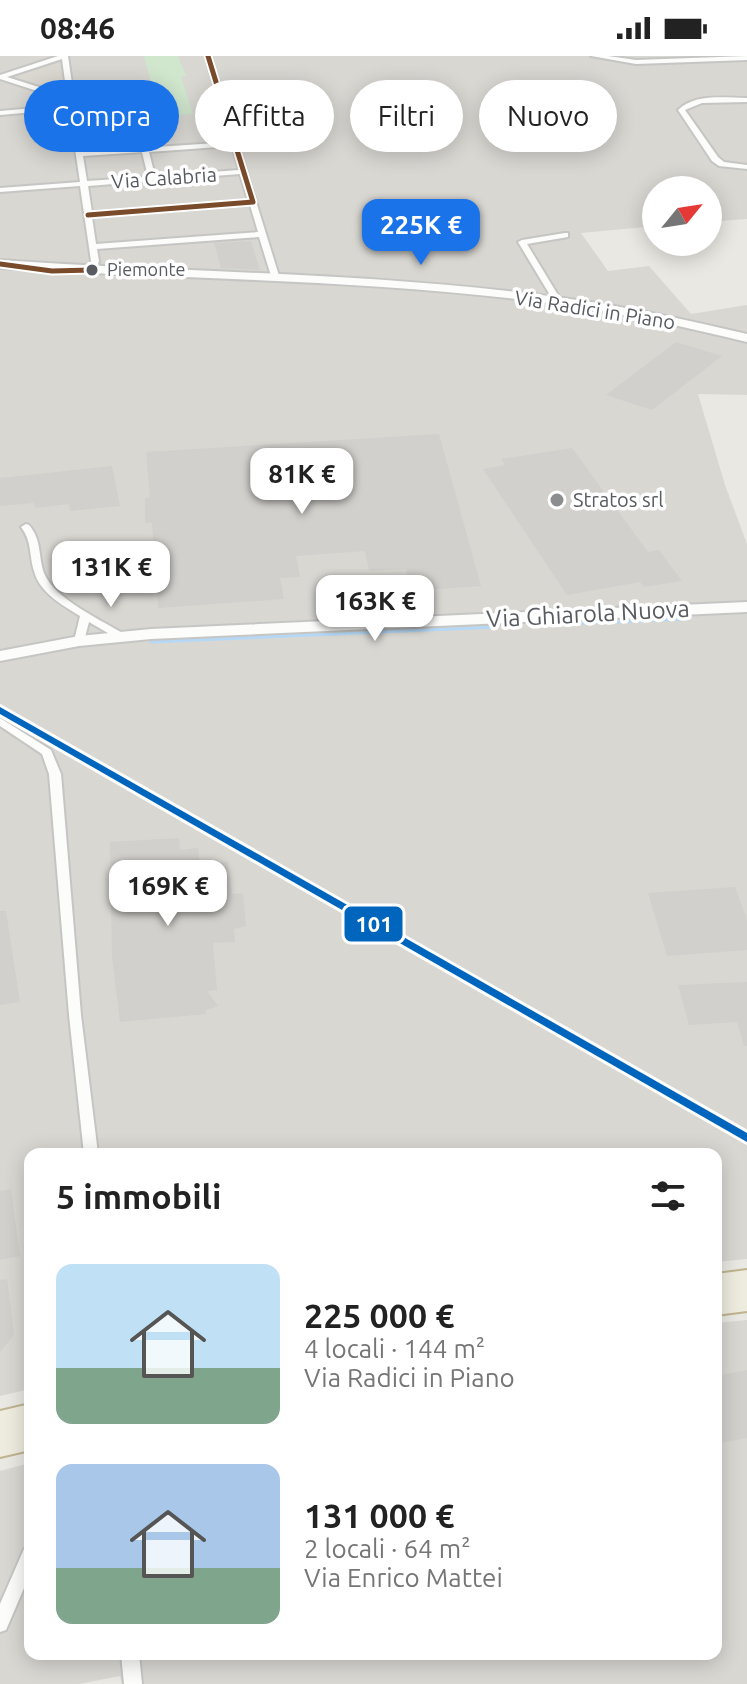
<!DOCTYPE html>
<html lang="it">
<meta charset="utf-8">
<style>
:root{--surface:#fff;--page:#f2f2f2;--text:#222;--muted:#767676;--accent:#1a73e8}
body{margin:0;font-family:Ubuntu,sans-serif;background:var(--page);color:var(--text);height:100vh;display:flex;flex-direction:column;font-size:30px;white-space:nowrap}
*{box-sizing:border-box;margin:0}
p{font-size:26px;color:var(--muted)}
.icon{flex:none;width:44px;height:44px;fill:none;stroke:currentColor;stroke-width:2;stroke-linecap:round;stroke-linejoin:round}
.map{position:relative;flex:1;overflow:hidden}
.sheet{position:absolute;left:24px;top:1092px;width:698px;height:512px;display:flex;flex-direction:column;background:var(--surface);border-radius:16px;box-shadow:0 4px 20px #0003}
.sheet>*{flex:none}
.top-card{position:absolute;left:24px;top:24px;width:700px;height:72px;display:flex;gap:16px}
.needle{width:52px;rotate:60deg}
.tools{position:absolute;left:642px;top:120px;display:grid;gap:16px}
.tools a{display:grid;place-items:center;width:80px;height:80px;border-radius:50%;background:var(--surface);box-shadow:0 4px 20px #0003;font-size:40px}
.price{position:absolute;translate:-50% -68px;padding:0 18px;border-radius:16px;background:#fff;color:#222;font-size:26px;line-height:52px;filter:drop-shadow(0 2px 4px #0008)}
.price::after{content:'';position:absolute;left:50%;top:48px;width:24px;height:18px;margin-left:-12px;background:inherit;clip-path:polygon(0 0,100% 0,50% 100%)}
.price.on{background:var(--accent);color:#fff}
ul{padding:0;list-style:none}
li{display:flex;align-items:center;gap:24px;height:200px;padding:0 32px}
li span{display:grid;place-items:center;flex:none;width:224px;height:160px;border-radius:16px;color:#555}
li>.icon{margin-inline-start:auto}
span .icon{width:96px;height:96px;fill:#fffc;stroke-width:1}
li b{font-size:34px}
h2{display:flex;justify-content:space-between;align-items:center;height:96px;padding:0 32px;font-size:34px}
.tag{padding:0 28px;border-radius:36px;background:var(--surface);box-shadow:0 4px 20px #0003;font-size:28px;line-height:72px}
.tag.on{background:var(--accent);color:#fff}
.status{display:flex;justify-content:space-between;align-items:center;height:56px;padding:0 40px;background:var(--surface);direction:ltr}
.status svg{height:22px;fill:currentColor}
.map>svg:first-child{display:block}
</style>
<div class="status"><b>08:46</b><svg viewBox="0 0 49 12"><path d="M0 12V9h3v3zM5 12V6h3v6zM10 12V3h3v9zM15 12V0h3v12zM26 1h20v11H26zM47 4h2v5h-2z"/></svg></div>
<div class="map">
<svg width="747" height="1628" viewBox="0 0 747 1628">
<rect width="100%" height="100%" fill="#e9e8e2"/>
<path fill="#d9d7d2" d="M0 0H747V163L708 166V134H656V170L581 177 608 215 649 210 691 258 747 249V339L698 338 725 429 747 488V1203L716 1206V1098H30V1333L0 1340Z
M747 1264V1628H122L120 1620 79 1628H0V1415L30 1407V1598H716V1267Z"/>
<path fill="#dad8d0" d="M63 5 69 40 6 20 45 6Z"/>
<path fill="#d0e6cd" d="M144 0H178L186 20 181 21 193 58 82 65 78 40 153 35Z"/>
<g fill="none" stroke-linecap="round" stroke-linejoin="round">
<path stroke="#b4d8f6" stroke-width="3" d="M562 568 688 563
M151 586 497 571"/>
</g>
<path fill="#d1d0cc" d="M251 185 260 214 221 212 214 187Z
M676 286 722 300 652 354 606 339Z
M439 378 481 530 411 535 406 513 369 515 365 495 296 500 300 521 280 522 284 543 158 552 152 466 145 467V442L150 441 146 396Z
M572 392 648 496 659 494 682 525 644 531 640 526 567 539 483 413 505 409 501 403Z
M112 410 120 450 70 455 69 448 35 452 34 447 0 450V422Z
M179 782 180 794 198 792 200 809 228 806 232 838 243 837 246 870 234 873 235 886 213 887 217 934 207 935 218 950 206 954V958L120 966 112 901 110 786Z
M735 831 747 864V894L667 900 648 837Z
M0 855H6L20 946 0 949Z
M747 926V990H744L737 966 689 969 678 929Z
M11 1133 20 1200 0 1204V1135Z
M7 1223 14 1279 0 1296V1224Z
M747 1314V1382L716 1388V1320Z"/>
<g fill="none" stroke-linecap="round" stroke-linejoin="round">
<g stroke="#c5c5c3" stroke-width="4">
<path id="street" d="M58 0H68L82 96 231 86 205 0H211L280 223 279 225 272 223 259 181 97 193 99 205 96 214 89 216 91 205 80 130 0 136V132L80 126 69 53 0 59V55L69 49 68 45 0 23V19ZM62 3 67 40 7 21ZM232 90 239 114 155 120 149 96ZM142 96 148 121 87 125 83 100ZM240 118 248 144 92 156 88 130ZM250 149 258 176 96 188 92 161Z
M591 0H608L636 4 747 0V4L636 8Z
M747 42V46L702 47 685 54 718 101 724 106 747 109V113L719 110 712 105 678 54C696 37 724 42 747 42Z
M565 177H568V181L527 188 558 239 557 246 553 248 549 246 550 239 518 186 522 184Z
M26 468 29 469C42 484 38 500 44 517 54 543 103 565 126 579L127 581 126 583H118L89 566 84 585 83 587H75L74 585 80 560C62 549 39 536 34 515 29 499 32 485 21 471Z
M0 662 51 694 61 718 81 959 98 1098H84L69 959 49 718 42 698 0 670Z
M30 1490V1518L6 1574 0 1576V1548L24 1493Z
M121 1598H139L142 1628H124Z"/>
</g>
<g stroke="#c5c6c4" stroke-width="4">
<path id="secondary" d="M0 204C187 217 377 216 563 242 625 250 686 264 747 278V286C686 271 625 258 563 249 377 223 187 224 0 212Z
M747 546V556L151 583 79 590 0 605V595L79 580 151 573Z"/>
</g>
<g stroke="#c0b490" stroke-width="4">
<path id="highway" d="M747 1214V1255L716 1259V1218Z
M30 1348V1394L0 1401V1355Z"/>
</g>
<use href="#street" fill="#fcfcfb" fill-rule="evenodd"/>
<use href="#secondary" fill="#fcfcfb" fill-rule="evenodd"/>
<use href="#highway" fill="#eeebdf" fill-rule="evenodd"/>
<g stroke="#fff" stroke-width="9">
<path id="bus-1" d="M208 0 253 146
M88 159 253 146
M0 208 52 215 92 214"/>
</g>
<use href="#bus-1" stroke="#7a4b2a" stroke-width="5"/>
<g stroke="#fff" stroke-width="6">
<path id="rail-1" d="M0 651 747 1077V1086L0 658Z"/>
</g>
<use href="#rail-1" fill="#0065bd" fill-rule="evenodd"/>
</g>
<circle fill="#585c61" stroke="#fff" stroke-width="3" cx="92" cy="214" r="7"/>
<circle fill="#8b8d8e" stroke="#fff" stroke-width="3" cx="557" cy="444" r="8"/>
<g text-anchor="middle" stroke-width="7" stroke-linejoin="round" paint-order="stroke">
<g font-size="18" fill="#585c61" stroke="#fff" text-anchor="start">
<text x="107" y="220">Piemonte</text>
</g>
<g font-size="20" fill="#585c61" stroke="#fff">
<text transform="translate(164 122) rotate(-4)" y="7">Via Calabria</text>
<text transform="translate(595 254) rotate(9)" y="7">Via Radici in Piano</text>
</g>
<g font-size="20" fill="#585c61" stroke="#fff" text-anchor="start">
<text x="573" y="451">Stratos srl</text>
</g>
<g font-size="24" fill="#585c61" stroke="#fff">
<text transform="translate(588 558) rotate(-3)" y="8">Via Ghiarola Nuova</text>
</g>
</g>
<rect stroke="#fff" stroke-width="3" x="343" y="849" width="61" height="38" rx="8" fill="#0065bd"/>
<g font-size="22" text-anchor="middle" font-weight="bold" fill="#fff">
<text x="374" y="876">101</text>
</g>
</svg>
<div class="tools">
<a><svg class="needle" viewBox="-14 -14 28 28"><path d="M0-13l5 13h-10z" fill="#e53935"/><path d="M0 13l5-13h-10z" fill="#767676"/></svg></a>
</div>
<b class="price on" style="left:421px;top:211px">225K €</b>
<b class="price" style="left:302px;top:460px">81K €</b>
<b class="price" style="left:111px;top:553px">131K €</b>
<b class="price" style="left:375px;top:587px">163K €</b>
<b class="price" style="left:168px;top:872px">169K €</b>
<div class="top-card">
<a class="tag on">Compra</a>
<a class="tag">Affitta</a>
<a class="tag">Filtri</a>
<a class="tag">Nuovo</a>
</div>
<section class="sheet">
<h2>5 immobili<svg class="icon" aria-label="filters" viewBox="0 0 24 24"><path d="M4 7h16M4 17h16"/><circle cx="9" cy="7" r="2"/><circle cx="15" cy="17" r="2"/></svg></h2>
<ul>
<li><span style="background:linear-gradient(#bfe0f5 65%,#7fa58c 0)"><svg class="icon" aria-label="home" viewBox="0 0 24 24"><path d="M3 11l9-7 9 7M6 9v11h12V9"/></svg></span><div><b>225 000 €</b><p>4 locali · 144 m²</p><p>Via Radici in Piano</p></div></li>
<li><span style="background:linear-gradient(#a9c7e8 65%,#7fa58c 0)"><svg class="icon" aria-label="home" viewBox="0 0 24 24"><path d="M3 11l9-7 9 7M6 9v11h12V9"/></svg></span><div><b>131 000 €</b><p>2 locali · 64 m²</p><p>Via Enrico Mattei</p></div></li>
</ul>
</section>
</div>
